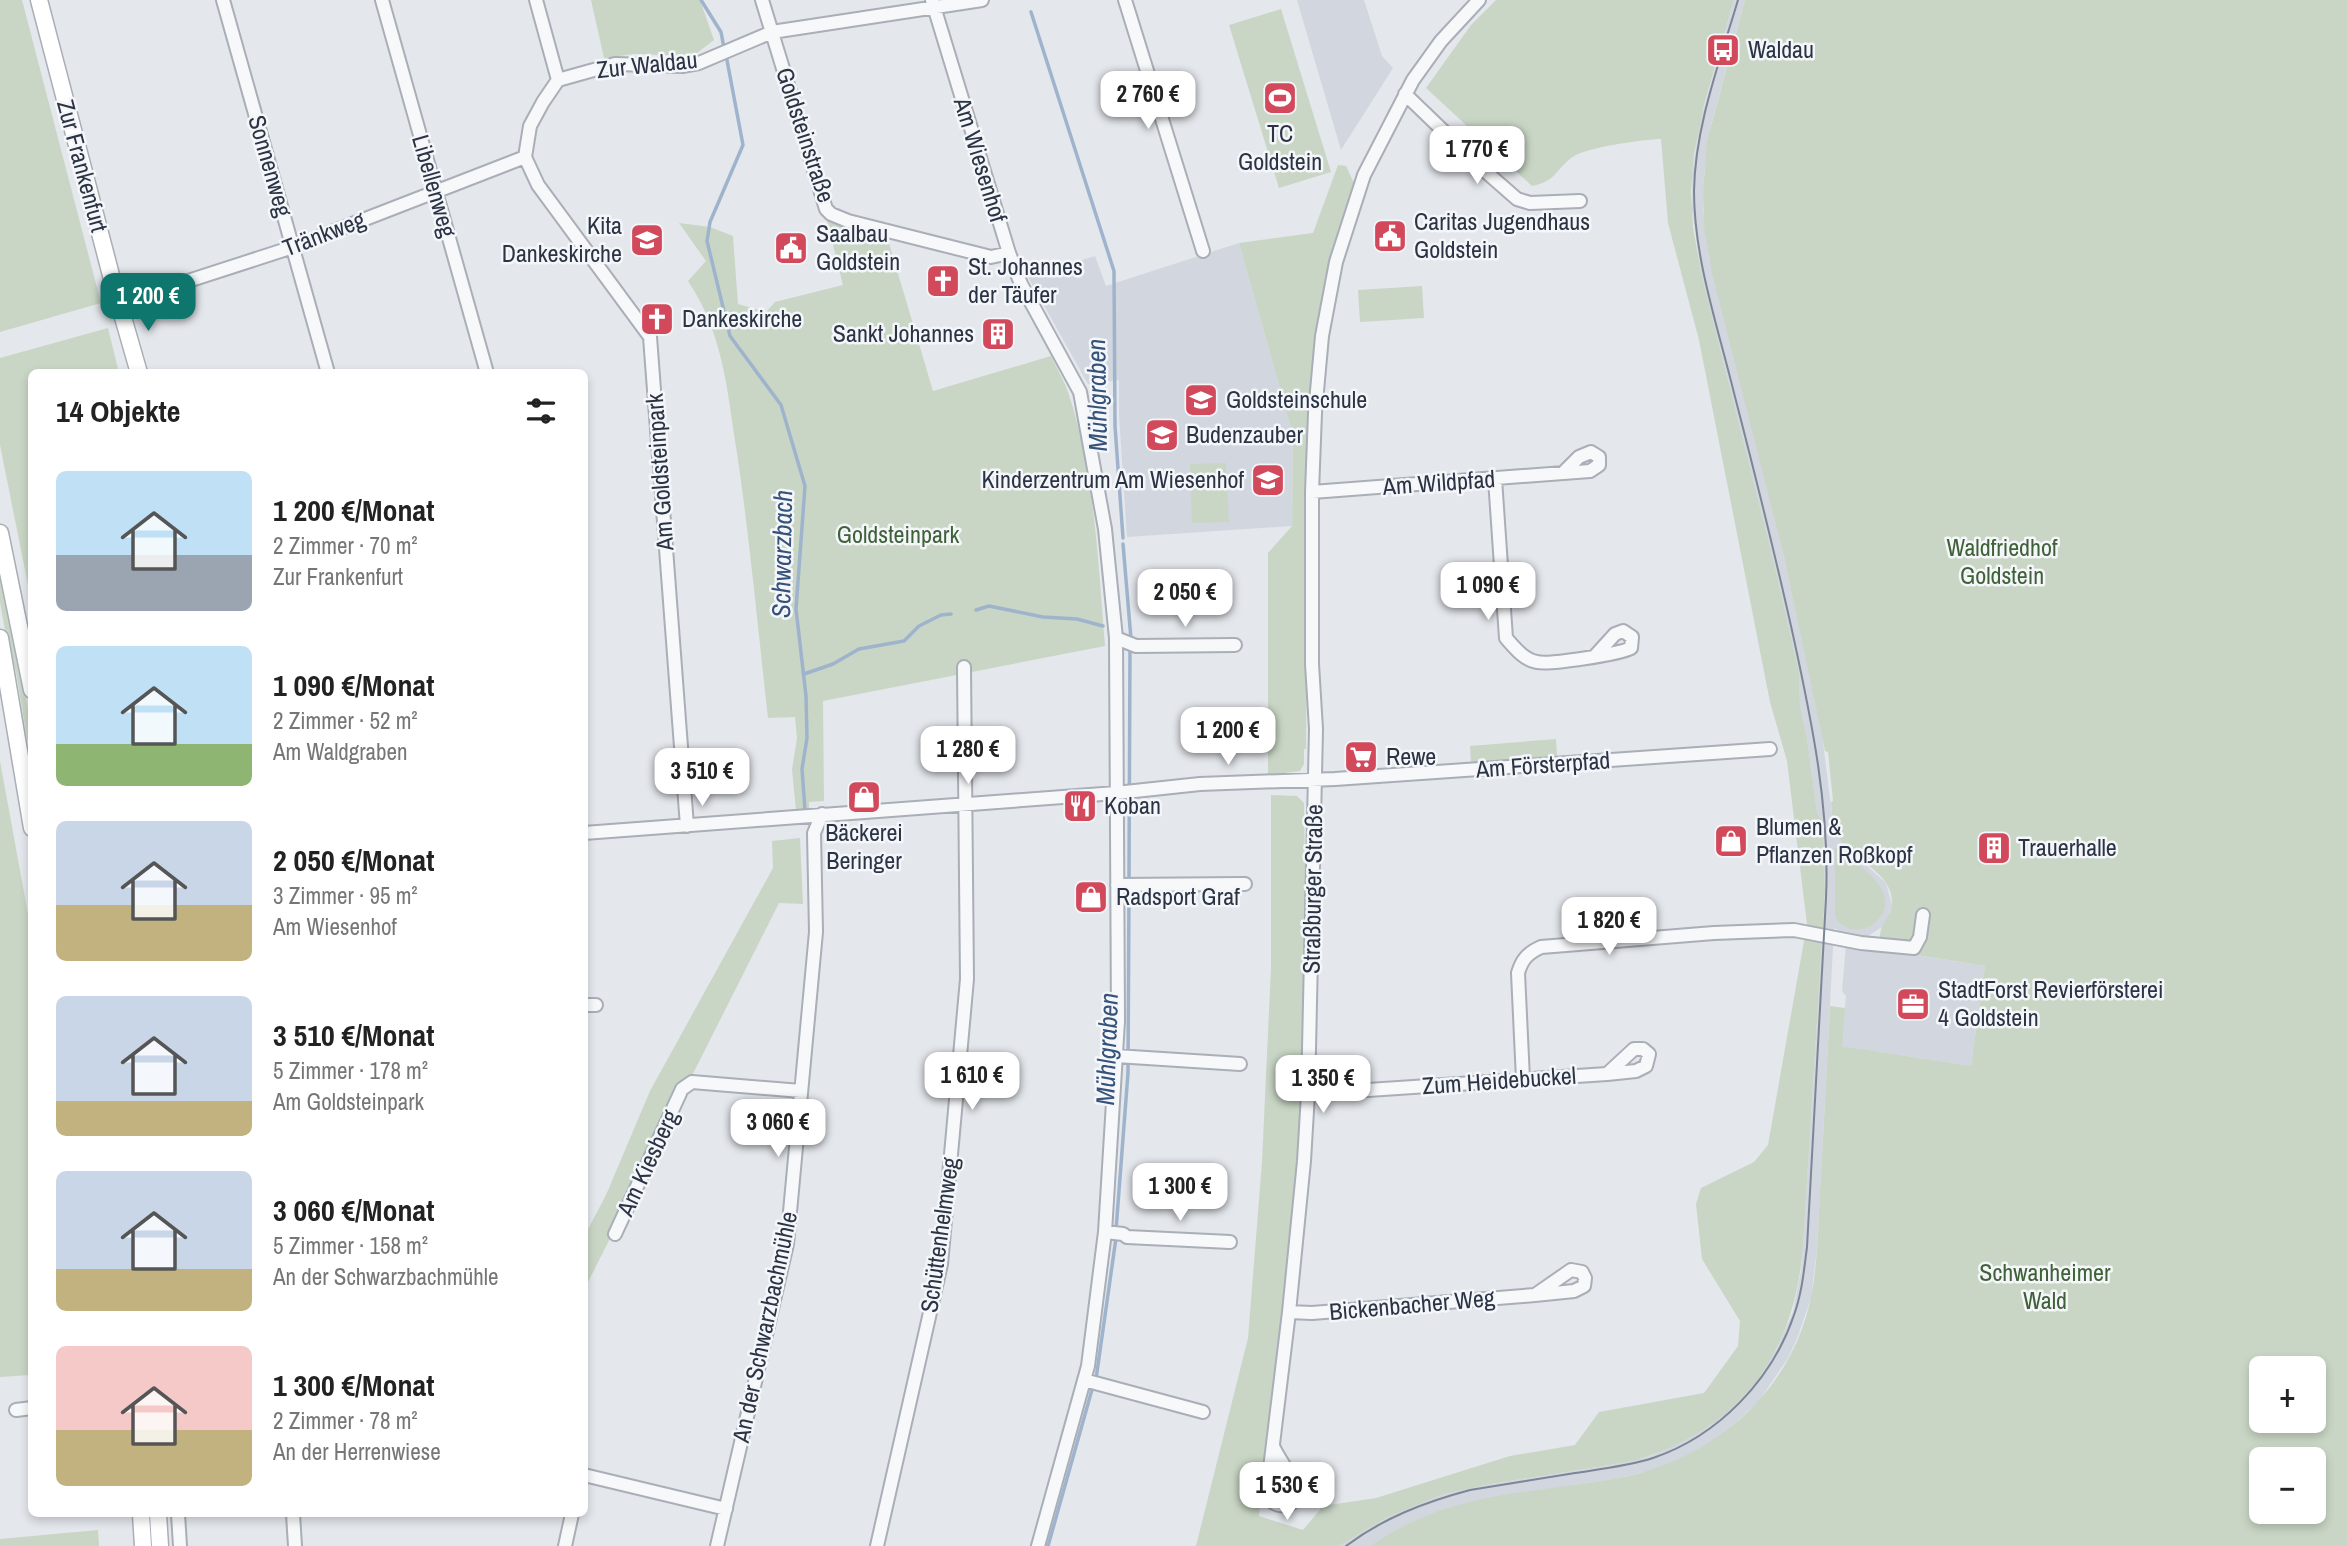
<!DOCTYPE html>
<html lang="de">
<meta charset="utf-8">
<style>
:root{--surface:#fff;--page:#f6f6f6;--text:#222;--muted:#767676;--accent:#0f766e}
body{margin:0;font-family:"Archivo Narrow",sans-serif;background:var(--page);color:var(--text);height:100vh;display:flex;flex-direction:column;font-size:26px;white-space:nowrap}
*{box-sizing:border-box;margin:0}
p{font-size:23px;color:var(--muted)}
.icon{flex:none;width:38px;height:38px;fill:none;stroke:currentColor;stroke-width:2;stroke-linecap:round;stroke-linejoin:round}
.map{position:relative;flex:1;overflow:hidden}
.details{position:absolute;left:28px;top:369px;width:560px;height:1148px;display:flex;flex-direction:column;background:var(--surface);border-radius:10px;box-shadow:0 4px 10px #0003}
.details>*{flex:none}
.tools{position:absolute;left:2249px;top:1356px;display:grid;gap:14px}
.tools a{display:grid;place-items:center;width:77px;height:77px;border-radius:10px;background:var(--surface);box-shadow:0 4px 10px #0003;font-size:35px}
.price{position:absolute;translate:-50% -60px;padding:0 16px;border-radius:14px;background:#fff;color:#222;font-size:23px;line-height:46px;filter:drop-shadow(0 2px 4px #0008)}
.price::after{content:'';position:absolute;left:50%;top:42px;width:21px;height:16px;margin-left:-10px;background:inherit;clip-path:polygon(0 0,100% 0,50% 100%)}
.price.on{background:var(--accent);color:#fff}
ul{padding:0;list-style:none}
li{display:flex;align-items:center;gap:21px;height:175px;padding:0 28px}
li span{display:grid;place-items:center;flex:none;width:196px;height:140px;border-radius:10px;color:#555}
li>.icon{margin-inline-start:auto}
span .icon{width:84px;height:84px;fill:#fffc;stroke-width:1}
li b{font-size:30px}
h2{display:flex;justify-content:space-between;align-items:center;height:84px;padding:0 28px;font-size:30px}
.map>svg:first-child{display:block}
</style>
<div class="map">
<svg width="2347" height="1546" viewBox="0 0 2347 1546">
<rect width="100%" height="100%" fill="#e4e7ec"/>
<path fill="#d2d6de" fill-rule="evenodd" d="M1297 0H1364L1382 56 1393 68 1341 150Z
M1734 0H1745L1711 125 1704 174 1703 210 1709 256 1784 557 1822 735 1833 822 1845 846 1886 883 1892 905 1887 920 1882 927 1868 936 1846 935 1834 928 1817 1248 1811 1298 1798 1336 1788 1358 1759 1401 1721 1436 1678 1461 1656 1469 1614 1479 1470 1502 1414 1521 1370 1546H1339L1386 1518 1444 1494 1491 1484 1634 1461 1653 1455 1689 1438 1710 1425 1746 1394 1776 1350 1793 1312 1801 1271 1803 1247 1825 892 1822 821 1817 812 1807 738 1800 705 1799 672 1773 558 1702 277 1692 211V174L1700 122ZM1839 848 1880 886 1885 900 1835 917Z
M1239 243 1293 435 1292 526 1127 537 1119 415V380L1088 384 1028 277 1095 256 1106 286Z
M1846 944 1985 966 1971 1066 1841 1046 1846 996 1842 991Z"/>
<path fill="#c9d6c5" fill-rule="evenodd" d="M0 0H22L101 303 0 332Z
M591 0H700L714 40 693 56 634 54 604 58Z
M1496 0H1734L1704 105 1694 155 1691 191 1693 227 1702 277 1773 558 1799 672 1800 705 1807 738 1817 812 1822 821 1825 892 1803 1247C1794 1356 1740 1429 1634 1461L1491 1484 1444 1494 1386 1518 1339 1546H1196L1248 1338 1262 1162 1271 968V795L1297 796 1304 803C1305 884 1308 966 1304 1047 1297 1204 1278 1360 1259 1516L1303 1530 1323 1506 1376 1498 1510 1456 1575 1445 1599 1412 1704 1393 1738 1346 1740 1321 1702 1259 1696 1204 1701 1188 1754 1162 1768 1145 1807 924 1787 761 1770 702 1699 340 1668 223 1661 139C1645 139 1582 148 1571 158 1554 172 1556 181 1532 186L1426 88 1471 25Z
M1745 0H2347V1546H1370C1389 1534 1409 1522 1431 1514 1488 1492 1553 1490 1613 1479 1709 1463 1791 1395 1811 1297 1819 1257 1818 1215 1821 1175 1824 1119 1827 1062 1830 1006L1845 1008 1842 1046 1971 1066 1985 966 1879 949C1880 943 1879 933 1882 927 1886 918 1892 913 1892 902 1892 872 1854 861 1840 839 1833 827 1832 815 1831 802L1833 801 1828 752 1825 751 1784 557 1712 273 1704 226 1703 192 1707 141ZM2261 1368H2314V1421H2261ZM2261 1460H2314V1512H2261Z
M1281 9 1331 172 1279 188 1229 25Z
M1338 165 1346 166 1354 183 1326 276 1317 328 1311 381 1308 456 1306 749H1304V764L1300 771 1268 775V553L1292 526 1293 435 1239 243 1313 233Z
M827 221 888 240 933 391 1051 356C1057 369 1065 382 1069 395 1095 475 1098 562 1105 646L823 701 824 801 809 802V809L796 810 792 770 797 738 795 717 768 718C758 630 750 541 737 453 727 391 724 335 688 281L706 261 679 223 710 227 733 236 738 304 766 312 775 302 843 285Z
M1422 286 1424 318 1360 322 1358 290Z
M108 328 119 373H32L31 600 0 445V358Z
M1226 463 1229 522 1192 523 1190 464Z
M0 558 31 725V762L16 672 8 647 0 602Z
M1556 739 1557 757 1471 763 1470 746Z
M0 761 32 936 31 1375 0 1377Z
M800 838 803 904 779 903 585 1288V1235L606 1195 650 1091 773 868 772 841Z
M1835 848H1839C1852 860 1870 872 1880 886 1901 916 1855 948 1835 917Z
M98 1530 99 1546H0V1539Z"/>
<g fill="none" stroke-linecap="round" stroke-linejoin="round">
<path stroke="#9fb4cc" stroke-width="3.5" d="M701 0 721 32 724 48
M1031 12 1114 271 1115 426 1123 538
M726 55 743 145 710 222 707 241 730 336 781 405 805 486 796 609 806 696 807 738 802 769 805 810
M1123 544 1131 639
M976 610 989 606 1043 617 1077 619 1103 626
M804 674 833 664 859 649 904 641 919 626 941 615 951 614
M1129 880 1130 647
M1116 1230 1128 1073 1129 888
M1096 1379 1116 1238
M1048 1546 1093 1386"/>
<g stroke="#a9aeb7" stroke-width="16">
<path id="street" d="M223 0 328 373
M382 0 487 373
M536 0 558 80
M762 0 826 209 831 214 848 221 991 257 1009 253
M932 0 1009 253 1021 284 1080 392 1105 529 1116 638 1118 1021 1105 1232 1088 1366 1038 1546
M1125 0 1203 251
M1405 94 1485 171 1517 199 1530 203 1580 201
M525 157 538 185 650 337 687 826
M525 157 530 126 543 102 558 80 615 64 682 66 699 63 772 32 982 0
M120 303 293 247 525 157
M1495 479 1506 638C1514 647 1524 660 1537 662 1550 665 1619 654 1631 648L1632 637 1623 631 1615 634 1595 656
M1312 492 1590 471 1599 465V457L1591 452 1579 457 1565 471
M1116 638 1136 646 1235 645
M584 833 1116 793 1200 784 1335 779 1770 749
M1117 885 1245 884
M584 1005H596
M1116 1056 1240 1064
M1523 1079 1518 973C1522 959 1528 953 1541 947L1714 933 1794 930 1861 943 1914 948 1920 937 1923 915
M1308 1094 1607 1074 1636 1071 1646 1066 1649 1054 1643 1049H1634L1607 1074
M1105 1232 1123 1234 1127 1237 1230 1242
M615 1234 682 1089 692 1082 801 1091
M1289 1312 1312 1313 1535 1295 1574 1291 1584 1286 1585 1278 1582 1272 1571 1270 1535 1295
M1084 1380 1203 1412
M16 1410 32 1408
M1273 1446C1277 1457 1297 1482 1296 1493 1295 1508 1279 1508 1270 1500L1268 1485 1289 1312 1304 1161 1308 1094 1316 729 1312 664V492L1315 413 1322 336 1336 262 1364 175 1413 80 1441 41 1479 0
M584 1475 726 1509
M178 1514 180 1546
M293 1514 295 1546
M565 1546 572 1514
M717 1546 787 1244 816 932 814 833 822 814
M877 1546 941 1264 967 979 964 667"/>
</g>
<g stroke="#a9aeb7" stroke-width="19">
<path id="secondary" d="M39 0 112 279 139 373
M0 533 32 690
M0 638 32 828
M141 1514 143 1546
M158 1514 160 1546"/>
</g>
<use href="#street" stroke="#f7f8fa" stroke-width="12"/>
<use href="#secondary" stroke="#fff" stroke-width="16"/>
<path stroke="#7d8696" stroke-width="2" d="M1346 1546C1383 1518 1425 1502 1470 1490 1505 1484 1540 1479 1575 1473 1601 1469 1628 1466 1653 1458 1718 1436 1772 1380 1794 1315 1802 1293 1804 1270 1807 1247L1826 898C1830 809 1812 722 1793 635 1775 554 1755 474 1734 393 1718 327 1694 259 1694 191 1695 126 1720 61 1738 0"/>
</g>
<defs>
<g id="bus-square" transform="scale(1.75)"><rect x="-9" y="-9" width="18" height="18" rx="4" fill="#d1495b" stroke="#f4f6f9"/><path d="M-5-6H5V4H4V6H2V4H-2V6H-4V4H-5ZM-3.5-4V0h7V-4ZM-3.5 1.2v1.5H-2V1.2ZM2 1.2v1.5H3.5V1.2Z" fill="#fff"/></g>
<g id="stadium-square" transform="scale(1.75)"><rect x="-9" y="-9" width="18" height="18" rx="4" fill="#d1495b" stroke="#f4f6f9"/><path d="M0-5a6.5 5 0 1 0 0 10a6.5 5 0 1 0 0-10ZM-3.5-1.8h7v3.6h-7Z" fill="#fff"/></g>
<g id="civic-square" transform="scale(1.75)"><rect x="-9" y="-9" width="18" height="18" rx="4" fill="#d1495b" stroke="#f4f6f9"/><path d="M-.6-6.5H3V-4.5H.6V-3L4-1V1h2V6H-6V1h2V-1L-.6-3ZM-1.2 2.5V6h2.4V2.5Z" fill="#fff"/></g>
<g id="school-square" transform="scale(1.75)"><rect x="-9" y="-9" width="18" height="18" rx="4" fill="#d1495b" stroke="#f4f6f9"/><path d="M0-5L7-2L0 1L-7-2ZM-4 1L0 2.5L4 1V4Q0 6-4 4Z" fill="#fff"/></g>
<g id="church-square" transform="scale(1.75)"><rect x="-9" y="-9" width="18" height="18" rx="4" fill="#d1495b" stroke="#f4f6f9"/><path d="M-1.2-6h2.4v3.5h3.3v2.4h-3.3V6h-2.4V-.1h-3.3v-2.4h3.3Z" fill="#fff"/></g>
<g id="building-square" transform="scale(1.75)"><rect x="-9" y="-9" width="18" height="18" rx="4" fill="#d1495b" stroke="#f4f6f9"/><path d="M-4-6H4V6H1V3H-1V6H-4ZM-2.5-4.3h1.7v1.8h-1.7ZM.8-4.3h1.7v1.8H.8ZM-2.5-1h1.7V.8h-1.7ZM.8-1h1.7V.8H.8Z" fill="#fff"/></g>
<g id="supermarket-square" transform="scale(1.75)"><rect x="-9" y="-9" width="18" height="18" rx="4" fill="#d1495b" stroke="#f4f6f9"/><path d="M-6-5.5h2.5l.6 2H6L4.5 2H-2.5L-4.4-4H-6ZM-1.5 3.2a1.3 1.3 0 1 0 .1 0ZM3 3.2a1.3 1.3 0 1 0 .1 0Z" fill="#fff"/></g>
<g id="shop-square" transform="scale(1.75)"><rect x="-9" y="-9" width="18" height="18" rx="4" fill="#d1495b" stroke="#f4f6f9"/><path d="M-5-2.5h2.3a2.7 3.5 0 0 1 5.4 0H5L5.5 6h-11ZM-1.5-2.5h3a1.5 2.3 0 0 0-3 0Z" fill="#fff"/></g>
<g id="restaurant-square" transform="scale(1.75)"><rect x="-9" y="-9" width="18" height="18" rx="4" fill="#d1495b" stroke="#f4f6f9"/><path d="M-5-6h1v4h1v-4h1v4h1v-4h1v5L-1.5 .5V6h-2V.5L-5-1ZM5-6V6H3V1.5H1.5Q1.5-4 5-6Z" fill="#fff"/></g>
<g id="office-square" transform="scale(1.75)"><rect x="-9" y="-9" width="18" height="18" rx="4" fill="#d1495b" stroke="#f4f6f9"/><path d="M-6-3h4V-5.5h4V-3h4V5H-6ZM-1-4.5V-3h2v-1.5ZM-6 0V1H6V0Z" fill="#fff"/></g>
</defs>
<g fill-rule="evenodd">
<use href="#bus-square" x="1723" y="50"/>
<use href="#stadium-square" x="1280" y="98"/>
<use href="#civic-square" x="1390" y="236"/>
<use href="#school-square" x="647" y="240"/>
<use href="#civic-square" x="791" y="248"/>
<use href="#church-square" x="943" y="281"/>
<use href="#church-square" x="657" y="319"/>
<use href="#building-square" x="998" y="334"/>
<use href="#school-square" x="1201" y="400"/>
<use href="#school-square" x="1162" y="435"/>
<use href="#school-square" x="1268" y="480"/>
<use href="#supermarket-square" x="1361" y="757"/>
<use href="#shop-square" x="864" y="797"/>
<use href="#restaurant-square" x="1080" y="806"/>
<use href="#shop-square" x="1731" y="841"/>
<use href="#building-square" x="1994" y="848"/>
<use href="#shop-square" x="1091" y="897"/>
<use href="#office-square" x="1913" y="1004"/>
</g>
<g text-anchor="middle" stroke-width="5" stroke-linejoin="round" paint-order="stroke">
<g font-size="24" fill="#2b3445" stroke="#f4f6f9" text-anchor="start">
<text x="1748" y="58">Waldau</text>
<text x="1280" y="142" text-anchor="middle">TC<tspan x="1280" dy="28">Goldstein</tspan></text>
<text x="1414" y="230">Caritas Jugendhaus<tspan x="1414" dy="28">Goldstein</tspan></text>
<text x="622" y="234" text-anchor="end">Kita<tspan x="622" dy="28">Dankeskirche</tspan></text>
<text x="816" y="242">Saalbau<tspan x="816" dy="28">Goldstein</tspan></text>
<text x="968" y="275">St. Johannes<tspan x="968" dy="28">der Täufer</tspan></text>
<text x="682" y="327">Dankeskirche</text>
<text x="974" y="342" text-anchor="end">Sankt Johannes</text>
<text x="1226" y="408">Goldsteinschule</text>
<text x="1186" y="443">Budenzauber</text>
<text x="1244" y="488" text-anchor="end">Kinderzentrum Am Wiesenhof</text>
<text x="1386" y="765">Rewe</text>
<text x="1104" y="814">Koban</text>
<text x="1756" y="835">Blumen &amp;<tspan x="1756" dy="28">Pflanzen Roßkopf</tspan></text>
<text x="864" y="841" text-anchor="middle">Bäckerei<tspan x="864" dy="28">Beringer</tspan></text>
<text x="2018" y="856">Trauerhalle</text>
<text x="1116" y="905">Radsport Graf</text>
<text x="1938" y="998">StadtForst Revierförsterei<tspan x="1938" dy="28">4 Goldstein</tspan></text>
</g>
<g font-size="24" fill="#2b3445" stroke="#f4f6f9">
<text transform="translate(647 65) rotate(-6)" y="8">Zur Waldau</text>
<text transform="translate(805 135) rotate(72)" y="8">Goldsteinstraße</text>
<text transform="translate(980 160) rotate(73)" y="8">Am Wiesenhof</text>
<text transform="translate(82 166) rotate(75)" y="8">Zur Frankenfurt</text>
<text transform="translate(270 166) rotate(74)" y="8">Sonnenweg</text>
<text transform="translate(434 186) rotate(74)" y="8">Libellenweg</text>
<text transform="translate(324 234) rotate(-21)" y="8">Tränkweg</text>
<text transform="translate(660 472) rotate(-94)" y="8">Am Goldsteinpark</text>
<text transform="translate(1439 483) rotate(-4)" y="8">Am Wildpfad</text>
<text transform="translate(1543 765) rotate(-4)" y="8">Am Försterpfad</text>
<text transform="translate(1313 889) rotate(-89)" y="8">Straßburger Straße</text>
<text transform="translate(1499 1081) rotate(-4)" y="8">Zum Heidebuckel</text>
<text transform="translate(648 1163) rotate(-65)" y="8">Am Kiesberg</text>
<text transform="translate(940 1235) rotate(-82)" y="8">Schüttenhelmweg</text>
<text transform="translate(1412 1305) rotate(-5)" y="8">Bickenbacher Weg</text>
<text transform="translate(765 1327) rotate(-78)" y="8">An der Schwarzbachmühle</text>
</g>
<g font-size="24" fill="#3f6138" stroke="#f4f6f9">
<text x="898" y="543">Goldsteinpark</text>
<text x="2002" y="556">Waldfriedhof<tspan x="2002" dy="28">Goldstein</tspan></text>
<text x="2045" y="1281">Schwanheimer<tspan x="2045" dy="28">Wald</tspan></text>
</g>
<g font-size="26" font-style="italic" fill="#34527a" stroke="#f4f6f9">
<text transform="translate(1097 395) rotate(-91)" y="9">Mühlgraben</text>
<text transform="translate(782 554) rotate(-89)" y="9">Schwarzbach</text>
<text transform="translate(1107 1049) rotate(-88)" y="9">Mühlgraben</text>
</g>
</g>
</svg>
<div class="tools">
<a>+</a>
<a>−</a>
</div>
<b class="price" style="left:1148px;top:131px">2 760 €</b>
<b class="price" style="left:1477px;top:186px">1 770 €</b>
<b class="price on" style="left:148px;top:333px">1 200 €</b>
<b class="price" style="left:1488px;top:622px">1 090 €</b>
<b class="price" style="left:1185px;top:629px">2 050 €</b>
<b class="price" style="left:1228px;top:767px">1 200 €</b>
<b class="price" style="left:968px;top:786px">1 280 €</b>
<b class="price" style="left:702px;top:808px">3 510 €</b>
<b class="price" style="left:1609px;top:957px">1 820 €</b>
<b class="price" style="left:972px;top:1112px">1 610 €</b>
<b class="price" style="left:1323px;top:1115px">1 350 €</b>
<b class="price" style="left:778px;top:1159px">3 060 €</b>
<b class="price" style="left:1180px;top:1223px">1 300 €</b>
<b class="price" style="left:1287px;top:1522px">1 530 €</b>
<section class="details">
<h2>14 Objekte<svg class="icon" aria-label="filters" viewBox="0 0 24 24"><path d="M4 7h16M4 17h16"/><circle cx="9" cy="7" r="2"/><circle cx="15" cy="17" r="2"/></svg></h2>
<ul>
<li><span style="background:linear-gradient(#bfe0f5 60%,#9aa5b1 0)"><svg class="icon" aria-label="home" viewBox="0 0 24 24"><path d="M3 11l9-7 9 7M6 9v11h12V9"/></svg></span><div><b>1 200 €/Monat</b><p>2 Zimmer · 70 m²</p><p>Zur Frankenfurt</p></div></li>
<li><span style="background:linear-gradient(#bfe0f5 70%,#8fb573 0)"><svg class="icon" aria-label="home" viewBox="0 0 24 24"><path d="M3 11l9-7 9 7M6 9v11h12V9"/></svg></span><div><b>1 090 €/Monat</b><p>2 Zimmer · 52 m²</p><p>Am Waldgraben</p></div></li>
<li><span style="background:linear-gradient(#c9d6e8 60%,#c2b280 0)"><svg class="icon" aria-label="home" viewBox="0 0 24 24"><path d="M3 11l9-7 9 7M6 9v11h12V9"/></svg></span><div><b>2 050 €/Monat</b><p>3 Zimmer · 95 m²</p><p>Am Wiesenhof</p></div></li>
<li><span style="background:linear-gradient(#c9d6e8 75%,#c2b280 0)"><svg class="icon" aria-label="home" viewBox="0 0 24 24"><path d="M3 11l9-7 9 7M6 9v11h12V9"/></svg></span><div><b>3 510 €/Monat</b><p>5 Zimmer · 178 m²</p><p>Am Goldsteinpark</p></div></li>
<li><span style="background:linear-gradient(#c9d6e8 70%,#c2b280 0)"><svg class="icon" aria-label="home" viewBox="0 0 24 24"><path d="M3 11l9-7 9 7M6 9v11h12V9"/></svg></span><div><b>3 060 €/Monat</b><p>5 Zimmer · 158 m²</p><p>An der Schwarzbachmühle</p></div></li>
<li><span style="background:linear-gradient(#f6c9c9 60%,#c2b280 0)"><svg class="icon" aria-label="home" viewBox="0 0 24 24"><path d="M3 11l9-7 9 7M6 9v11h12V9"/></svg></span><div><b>1 300 €/Monat</b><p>2 Zimmer · 78 m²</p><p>An der Herrenwiese</p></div></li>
</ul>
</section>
</div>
